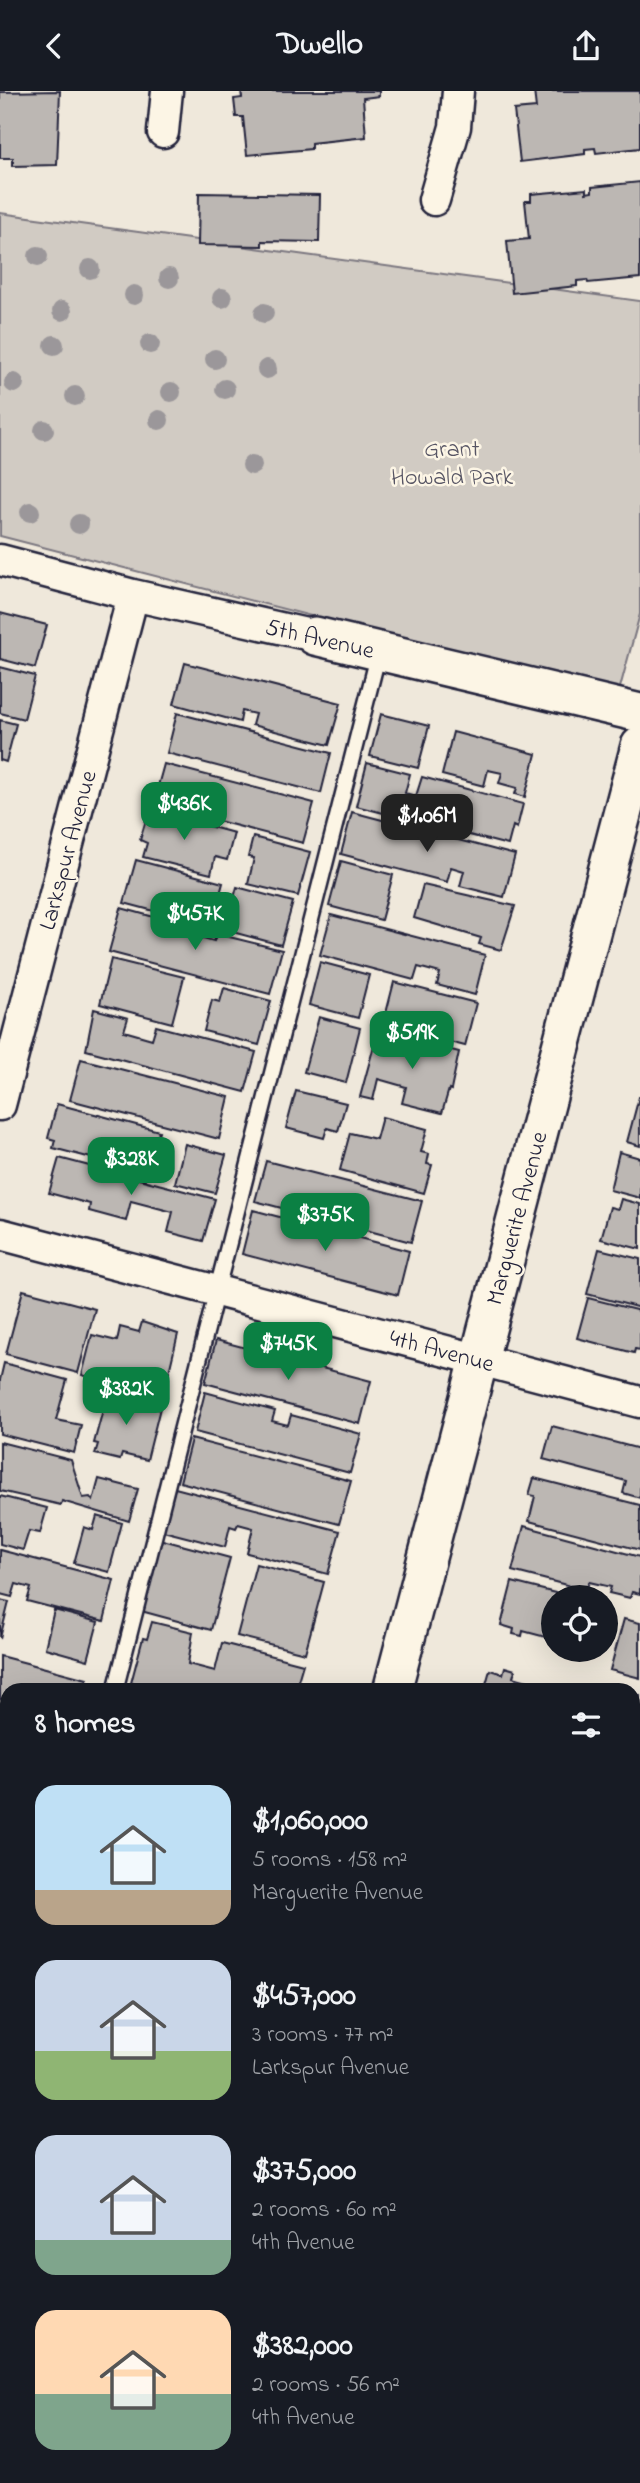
<!DOCTYPE html>
<meta charset="utf-8">
<style>
:root{--surface:#171b24;--page:#20242c;--text:#f1f3f6;--muted:#9ea1a6;--accent:#0b8043}
body{margin:0;font-family:"Indie Flower",sans-serif;background:var(--page);color:var(--text);height:100vh;display:flex;flex-direction:column;font-size:26px;white-space:nowrap}
*{box-sizing:border-box;margin:0}
p{font-size:23px;color:var(--muted)}
.icon{flex:none;width:38px;height:38px;fill:none;stroke:currentColor;stroke-width:2;stroke-linecap:round;stroke-linejoin:round}
.map{position:relative;flex:1;overflow:hidden}
.details{position:absolute;left:0px;top:1592px;width:640px;height:800px;display:flex;flex-direction:column;background:var(--surface);border-radius:21px 21px 0 0;box-shadow:0 7px 28px #0002}
.details>*{flex:none}
.controls{position:absolute;left:541px;top:1494px;display:grid;gap:14px}
.controls a{display:grid;place-items:center;width:77px;height:77px;border-radius:50%;background:var(--surface);box-shadow:0 7px 28px #0002;font-size:35px}
.price{position:absolute;translate:-50% -60px;padding:0 16px;border-radius:14px;background:var(--accent);color:#fff;font-size:23px;line-height:46px;filter:drop-shadow(0 2px 4px #0008)}
.price::after{content:'';position:absolute;left:50%;top:42px;width:21px;height:16px;margin-left:-10px;background:inherit;clip-path:polygon(0 0,100% 0,50% 100%)}
.price.selected{background:#222;color:#fff}
ul{padding:0;list-style:none}
li{display:flex;align-items:center;gap:21px;height:175px;padding:0 35px}
li span{display:grid;place-items:center;flex:none;width:196px;height:140px;border-radius:21px;color:#555}
li>.icon{margin-inline-start:auto}
span .icon{width:84px;height:84px;fill:#fffc;stroke-width:1}
li b{font-size:30px}
h2{display:flex;justify-content:space-between;align-items:center;height:84px;padding:0 35px;font-size:30px}
header{display:flex;justify-content:space-between;align-items:center;height:91px;padding:0 35px;background:var(--surface);font-size:32px;font-weight:700}
.map>svg:first-child{display:block}
</style>
<header><svg class="icon" aria-label="back" viewBox="0 0 24 24"><path d="M15 5l-7 7 7 7"/></svg>Dwello<svg class="icon" aria-label="share" viewBox="0 0 24 24"><path d="M12 15V3M7 8l5-5 5 5M5 13v7h14v-7"/></svg></header>
<div class="map">
<svg width="640" height="2392" viewBox="0 0 640 2392">
<rect width="100%" height="100%" fill="#efe8db"/>
<filter id="ink" filterUnits="userSpaceOnUse"><feTurbulence type="fractalNoise" baseFrequency=".0143" numOctaves="2"/><feDisplacementMap in="SourceGraphic" scale="14" xChannelSelector="R" yChannelSelector="G"/><feConvolveMatrix kernelMatrix="1 2 1 2 8 2 1 2 1" color-interpolation-filters="sRGB"/></filter>
<g filter="url(#ink)">
<path fill="#d1cbc3" stroke="#7a767f" stroke-width="2" d="M0 122 640 210V523L618 604 0 445Z"/>
<path fill="#bcb7b3" stroke="#22223b" stroke-width="2" d="M60 0 57 74 13 75V67H0V1Z
M241 0H379V5L363 7 366 46 311 52V58L247 64 243 26H236L234 8 242 7Z
M534 0H640V57L596 62 595 57 585 58V63L520 71 514 19 536 17Z
M640 91V187L588 192 587 189 577 190V195L512 202 507 150 529 148 525 110H531V103L586 98V102L592 101V96Z
M199 102 320 104 319 151 262 150V155L198 154Z
M0 522 47 534 35 577 0 568Z
M185 572 341 612 329 654 252 634 255 623 242 620 240 631 174 613Z
M0 576 35 585 24 628 0 622Z
M177 622 331 662 321 702 167 662Z
M381 623 429 635 418 677 370 665Z
M0 629 16 633 6 671 0 669Z
M453 641 536 663 525 706 515 703 517 697 499 692 502 682 488 679 484 695 442 684Z
M367 672 410 683 405 702 416 705 422 686 523 713 517 737 513 735 508 754 356 715Z
M164 673 314 712 303 752 153 713Z
M149 719 234 742 227 769 215 766 211 783 143 766 147 752 140 749Z
M352 721 515 764 504 806 460 795 464 780 451 776 447 791 341 763Z
M253 746 310 761 298 805 248 793 254 767 248 766Z
M136 769 223 792 211 835 124 812Z
M341 770 393 784 381 829 329 815Z
M423 794 515 815 501 859 479 853 481 847 414 827Z
M237 796 293 811 281 854 225 839Z
M121 817 198 838 196 845 214 850 217 843 282 859 270 903 109 861Z
M331 824 485 864 475 904 437 894 440 882 418 876 414 889 320 864Z
M111 868 184 886 172 932 100 913Z
M320 871 369 884 358 927 309 914Z
M394 891 476 912 465 955 383 934Z
M224 897 271 910 259 954 204 940 212 909 220 911Z
M94 918 128 927 124 940 152 948 156 935 256 961 245 1001 86 959Z
M319 926 360 937 346 992 304 981Z
M378 940 459 961 451 999 449 998 442 1022 402 1012 406 996 378 988 373 1009 360 1006Z
M81 968 229 1006 219 1048 70 1009Z
M296 1000 346 1012 338 1040 327 1037 324 1047 286 1037Z
M639 1006H640V1055L627 1051Z
M57 1013 159 1040 153 1063 158 1064 153 1083 53 1057 55 1049 48 1047Z
M382 1026 427 1038 421 1061 429 1063 427 1073 432 1074 424 1102 340 1079 350 1042 376 1048Z
M185 1053 226 1064 215 1102 175 1092Z
M619 1061 640 1067V1107L610 1099Z
M59 1067 215 1108 203 1150 168 1141 173 1121 131 1110 126 1130 89 1120 90 1113 49 1102Z
M266 1070 422 1110 411 1151 255 1110Z
M621 1108 640 1113V1158L601 1148 610 1116 618 1118Z
M253 1119 409 1160 398 1204 242 1163Z
M599 1158 640 1168V1217L587 1203Z
M23 1199 95 1218 78 1282 6 1263Z
M588 1207 640 1220V1259L635 1258 634 1262 577 1247Z
M142 1231 178 1243 163 1306 82 1284 92 1244 117 1250 120 1236 139 1241Z
M216 1249 371 1290 360 1333 205 1292Z
M4 1272 67 1289 56 1329 81 1334 74 1362 0 1343V1289Z
M108 1300 161 1313 147 1369 122 1363 120 1369 95 1363 98 1353 94 1352Z
M205 1301 275 1320 272 1330 288 1334 291 1324 361 1343 350 1382 195 1341Z
M552 1335 640 1358V1407L623 1402 626 1390 543 1368Z
M191 1348 351 1390 339 1433 180 1391Z
M0 1351 71 1369 83 1407 90 1406 93 1410 99 1388 138 1398 129 1430 62 1410 61 1414 0 1400Z
M534 1387 640 1414V1459L529 1430 535 1405 529 1404Z
M175 1397 340 1440 328 1483 247 1462 253 1437 238 1433 236 1437 230 1435 225 1456 163 1440Z
M0 1405 47 1417 40 1442 29 1440 23 1459 0 1453Z
M97 1425 122 1432 109 1481 74 1472 84 1436 93 1439Z
M524 1435 640 1466V1503L632 1501 630 1507 609 1502 611 1496 589 1491 586 1499 512 1480Z
M159 1448 230 1467 211 1539 141 1520Z
M0 1459 114 1489 104 1530 27 1510 31 1497 16 1493 12 1506 0 1503Z
M256 1473 324 1491 305 1562 237 1545Z
M512 1491 575 1507H553V1548L523 1540 522 1545 513 1543 514 1538 501 1534Z
M0 1509 9 1511 0 1547Z
M54 1519 98 1531 88 1569 45 1557Z
M624 1528 640 1532V1587L610 1579Z
M152 1531 193 1541 188 1573 215 1580 222 1552 303 1573 295 1600H161L131 1592 143 1547 147 1548Z
M0 1565 87 1588 84 1600H7V1610L0 1608Z
M505 1576 515 1579 513 1586 565 1600H484L490 1579 503 1583Z
M634 1603 640 1604V1636L634 1658Z
M0 1617 7 1619V1664L0 1662Z
M0 1669 7 1670V1716L0 1714Z
M0 1722 7 1724V1762L1 1761 0 1764Z
M634 1837 640 1839V1882L634 1881Z
M0 1861 7 1862V1909L0 1907Z
M634 1887 640 1888V1934L634 1932Z
M634 2029 640 2030 634 2064Z
M0 2074 7 2076V2123L0 2122Z
M636 2083 640 2084V2131L634 2129Z
M0 2126 7 2128V2177L0 2175Z
M634 2137 640 2139V2181L634 2179Z
M0 2182 7 2184V2228L0 2226Z
M634 2188 640 2189V2233L634 2232Z
M634 2240 640 2242V2287L634 2286Z
M0 2287 7 2289V2334L0 2332 4 2318 0 2316Z
M634 2294 640 2295V2341L634 2339Z
M0 2342 7 2344V2385H91L89 2392H29L0 2384Z
M634 2349 640 2350V2392L608 2385H634Z
M277 2385H370L396 2392H275Z
M403 2385H443L441 2392Z
M484 2385H574L572 2392H483Z"/>
<g fill="none" stroke-linecap="round" stroke-linejoin="round">
<g stroke="#22223b" stroke-width="19">
<path id="service" d="M115 1600 379 561
M634 1765 640 1740
M0 2036 7 2010
M463 2392 465 2385"/>
</g>
<g stroke="#22223b" stroke-width="35">
<path id="minor" d="M163 41 167 0
M434 109 455 36 458 0
M0 469 133 504 315 545
M0 1014 133 504
M0 1143 640 1311
M0 1815 7 1817
M634 1980 640 1982"/>
</g>
<g stroke="#22223b" stroke-width="42">
<path id="tertiary" d="M315 545 640 622
M392 1600 640 655
M185 2392 187 2385"/>
</g>
<use href="#service" stroke="#fcf5e5" stroke-width="14"/>
<use href="#minor" stroke="#fcf5e5" stroke-width="30"/>
<use href="#tertiary" stroke="#fcf5e5" stroke-width="37"/>
</g>
<g fill="#9b979a">
<circle cx="38" cy="165" r="10"/>
<circle cx="90" cy="178" r="10"/>
<circle cx="169" cy="187" r="10"/>
<circle cx="134" cy="204" r="10"/>
<circle cx="222" cy="207" r="10"/>
<circle cx="62" cy="220" r="10"/>
<circle cx="264" cy="222" r="10"/>
<circle cx="150" cy="253" r="10"/>
<circle cx="54" cy="254" r="10"/>
<circle cx="215" cy="268" r="10"/>
<circle cx="267" cy="278" r="10"/>
<circle cx="14" cy="292" r="10"/>
<circle cx="225" cy="298" r="10"/>
<circle cx="171" cy="301" r="10"/>
<circle cx="75" cy="305" r="10"/>
<circle cx="159" cy="329" r="10"/>
<circle cx="44" cy="339" r="10"/>
<circle cx="252" cy="374" r="10"/>
<circle cx="30" cy="421" r="10"/>
<circle cx="79" cy="433" r="10"/>
</g>
</g>
<g text-anchor="middle" stroke-width="5" stroke-linejoin="round" paint-order="stroke">
<g font-size="24" fill="#575564" stroke="#fcf5e5">
<text x="452" y="365">Grant<tspan x="452" dy="28">Howald Park</tspan></text>
</g>
<g font-size="24" fill="#22223b" stroke="#fcf5e5">
<text transform="translate(320 547) rotate(13)" y="8">5th Avenue</text>
<text transform="translate(67 759) rotate(-75)" y="8">Larkspur Avenue</text>
<text transform="translate(516 1127) rotate(-75)" y="8">Marguerite Avenue</text>
<text transform="translate(442 1259) rotate(15)" y="8">4th Avenue</text>
</g>
</g>
</svg>
<div class="controls">
<a><svg class="icon" aria-label="locate" viewBox="0 0 24 24"><circle cx="12" cy="12" r="6"/><path d="M12 2v4M12 18v4M2 12h4M18 12h4"/></svg></a>
</div>
<b class="price" style="left:184px;top:751px">$436K</b>
<b class="price selected" style="left:427px;top:763px">$1.06M</b>
<b class="price" style="left:195px;top:861px">$457K</b>
<b class="price" style="left:412px;top:980px">$519K</b>
<b class="price" style="left:131px;top:1106px">$328K</b>
<b class="price" style="left:325px;top:1162px">$375K</b>
<b class="price" style="left:288px;top:1291px">$745K</b>
<b class="price" style="left:126px;top:1336px">$382K</b>
<section class="details">
<h2>8 homes<svg class="icon" aria-label="filters" viewBox="0 0 24 24"><path d="M4 7h16M4 17h16"/><circle cx="9" cy="7" r="2"/><circle cx="15" cy="17" r="2"/></svg></h2>
<ul>
<li><span style="background:linear-gradient(#bfe0f5 75%,#b9a48a 0)"><svg class="icon" aria-label="home" viewBox="0 0 24 24"><path d="M3 11l9-7 9 7M6 9v11h12V9"/></svg></span><div><b>$1,060,000</b><p>5 rooms · 158 m²</p><p>Marguerite Avenue</p></div></li>
<li><span style="background:linear-gradient(#c9d6e8 65%,#8fb573 0)"><svg class="icon" aria-label="home" viewBox="0 0 24 24"><path d="M3 11l9-7 9 7M6 9v11h12V9"/></svg></span><div><b>$457,000</b><p>3 rooms · 77 m²</p><p>Larkspur Avenue</p></div></li>
<li><span style="background:linear-gradient(#c9d6e8 75%,#7fa58c 0)"><svg class="icon" aria-label="home" viewBox="0 0 24 24"><path d="M3 11l9-7 9 7M6 9v11h12V9"/></svg></span><div><b>$375,000</b><p>2 rooms · 60 m²</p><p>4th Avenue</p></div></li>
<li><span style="background:linear-gradient(#ffd9b3 60%,#7fa58c 0)"><svg class="icon" aria-label="home" viewBox="0 0 24 24"><path d="M3 11l9-7 9 7M6 9v11h12V9"/></svg></span><div><b>$382,000</b><p>2 rooms · 56 m²</p><p>4th Avenue</p></div></li>
</ul>
</section>
</div>
